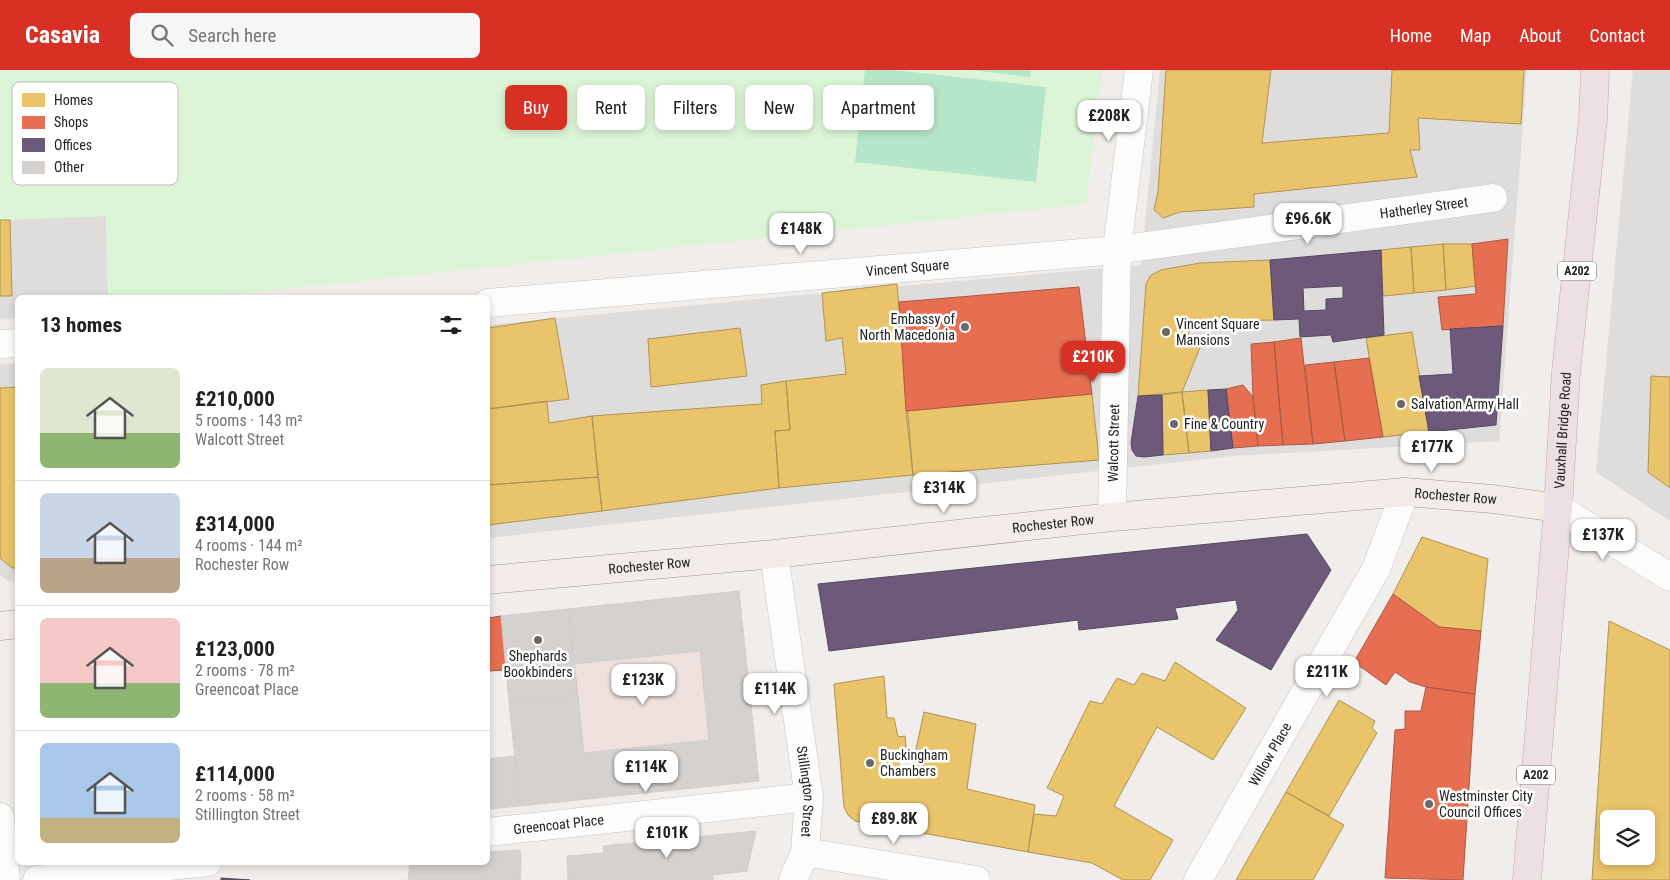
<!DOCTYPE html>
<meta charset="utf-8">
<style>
:root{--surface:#fff;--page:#f6f6f6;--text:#202124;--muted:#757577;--line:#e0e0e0;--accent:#d93025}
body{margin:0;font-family:"Roboto Condensed",sans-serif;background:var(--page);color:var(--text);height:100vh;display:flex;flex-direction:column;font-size:19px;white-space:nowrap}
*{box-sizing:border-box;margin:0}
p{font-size:16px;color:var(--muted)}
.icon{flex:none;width:28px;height:28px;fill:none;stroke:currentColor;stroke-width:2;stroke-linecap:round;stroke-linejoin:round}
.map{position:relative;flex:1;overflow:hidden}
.side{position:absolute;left:15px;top:225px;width:475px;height:570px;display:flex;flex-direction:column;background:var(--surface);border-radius:8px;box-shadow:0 2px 8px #0003}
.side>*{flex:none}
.hud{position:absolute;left:505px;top:15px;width:475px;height:45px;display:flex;gap:10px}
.fabs{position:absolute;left:1600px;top:740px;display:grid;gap:10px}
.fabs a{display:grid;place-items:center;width:55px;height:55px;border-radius:8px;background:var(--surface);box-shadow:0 2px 8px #0003;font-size:25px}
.price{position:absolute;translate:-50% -42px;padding:0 11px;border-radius:10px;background:#fff;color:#222;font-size:16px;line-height:32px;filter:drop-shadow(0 1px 2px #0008)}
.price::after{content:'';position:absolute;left:50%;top:30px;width:15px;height:11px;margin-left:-8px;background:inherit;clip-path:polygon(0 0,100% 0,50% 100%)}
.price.selected{background:var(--accent);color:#fff}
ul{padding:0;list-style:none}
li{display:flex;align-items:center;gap:15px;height:125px;padding:0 25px}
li+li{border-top:1px solid var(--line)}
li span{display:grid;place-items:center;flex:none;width:140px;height:100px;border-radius:8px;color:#555}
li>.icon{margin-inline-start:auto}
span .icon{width:60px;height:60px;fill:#fffc;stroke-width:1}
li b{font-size:21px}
h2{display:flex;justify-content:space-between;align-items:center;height:60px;padding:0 25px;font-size:21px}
.pill{padding:0 18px;border-radius:8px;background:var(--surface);box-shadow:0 2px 8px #0003;font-size:18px;line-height:45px}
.pill.selected{background:var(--accent);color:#fff}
header{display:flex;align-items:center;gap:30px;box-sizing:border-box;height:70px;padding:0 25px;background:var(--accent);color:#fff}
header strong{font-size:24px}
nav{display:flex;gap:28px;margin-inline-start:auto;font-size:18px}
.search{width:350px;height:45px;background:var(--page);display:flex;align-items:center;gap:12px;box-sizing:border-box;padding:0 18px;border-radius:8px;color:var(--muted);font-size:19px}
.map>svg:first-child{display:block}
</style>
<header>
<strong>Casavia</strong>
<div class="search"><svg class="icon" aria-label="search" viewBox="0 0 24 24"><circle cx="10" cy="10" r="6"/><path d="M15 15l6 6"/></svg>Search here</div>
<nav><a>Home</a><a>Map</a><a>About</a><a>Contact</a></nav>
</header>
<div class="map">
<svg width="1670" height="810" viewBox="0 0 1670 810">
<rect width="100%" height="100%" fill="#f0edea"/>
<path fill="#dfdddc" d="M1160 0H1527L1499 371 1233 386 488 468V255L822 223 1141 195Z
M1633 0H1670V451L1596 402Z
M106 146 108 227 18 228 17 248 0 250V150Z
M17 293 18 511 9 512 0 505V294Z"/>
<path fill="#eee1de" d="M739 521 759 711 520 736 568 539Z"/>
<path fill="#dcf5d7" d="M0 0H1102L1086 134 198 228 108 227 106 146 0 150Z"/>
<path fill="#b6e6c9" d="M865 0H894L1046 17 1036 112 855 92Z
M969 0H1031L1030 7Z"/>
<path fill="#e9c46a" stroke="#ad9354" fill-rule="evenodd" d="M1166 0H1271L1262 73 1389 63 1392 0H1524L1521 54 1418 48 1420 80H1410L1417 107 1254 124V137L1180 142 1163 148 1154 140 1158 122Z
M0 150H10L12 226H0Z
M1443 174 1446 220 1414 223 1411 177Z
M1443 174H1472L1476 216 1446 220Z
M1411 177 1414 223 1383 226 1381 180Z
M1270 190 1274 250 1191 252 1187 271 1201 275 1182 322 1138 326 1146 214 1151 205 1161 200 1200 193Z
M897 214 913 405 779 418 775 361 790 360 786 311 846 304 842 268 826 271 822 223Z
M555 248 569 329 488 339V258Z
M740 258 747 306 651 317 648 269Z
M1412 262 1429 362 1383 367 1366 268Z
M1651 306 1670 307V418L1648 402Z
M786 311 790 360 775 361 779 418 602 441 592 346 762 334 761 315Z
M18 317V498H12L0 488V318Z
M1208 320 1211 381 1189 383 1182 322Z
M1182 322 1189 383 1163 385 1162 325Z
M1092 324 1099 390 913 405 906 341Z
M547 331 549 353 592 346 598 407 488 415V339Z
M598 407 602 441 488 455V415Z
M1422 467 1488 489 1481 561 1439 557 1393 524Z
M1609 551 1670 580V810H1592ZM1609 749H1646V786H1609Z
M1175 592 1246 638 1213 690 1157 657 1114 736 1173 770 1150 810H1123L1092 793 1028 782 1034 744 1056 746 1064 726 1047 718 1090 631 1102 634 1117 608 1134 615 1142 603 1165 611Z
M884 606 887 648H894L898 667 905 666 907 686 897 687 900 699 904 705 910 707 924 642 976 654 967 719 1035 735 1028 782 855 751 848 745 844 737 834 614Z
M1339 630 1375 651 1372 658 1377 663 1329 746 1286 722Z
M1286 722 1344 755 1313 810H1236Z"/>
<path fill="#e76f51" stroke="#ac5843" d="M1508 169 1503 256 1442 260 1438 227 1476 224 1472 174Z
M1079 217 1092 324 906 341 899 232Z
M1301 268 1313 374 1283 375 1274 272Z
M1274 272 1283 375 1258 376 1253 327 1251 274Z
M1369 288 1383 367 1345 371 1334 292Z
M1334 292 1345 371 1313 374 1305 295Z
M1243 315 1253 327 1258 376 1233 378 1226 319Z
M1393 524 1439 557 1481 561 1475 624 1426 617 1410 612 1395 602 1386 615 1354 592Z
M501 546 507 600 488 601V548Z
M1426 617 1475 624 1463 810 1385 808 1395 660 1405 659V641H1421Z"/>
<path fill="#6d597a" stroke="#564860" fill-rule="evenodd" d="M1381 180 1384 265 1333 272 1331 265 1300 267 1299 249 1274 250 1270 190ZM1343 216V228L1326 229V240L1304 241 1303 218Z
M1503 256 1496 355 1429 362 1419 306 1453 304 1450 259Z
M1226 319 1233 378 1211 381 1208 320Z
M1162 325 1163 385 1144 387 1136 386 1132 380 1131 373 1138 326Z
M1307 464 1331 500 1271 600 1216 570 1238 540 1236 530 1175 538 1178 549 1079 560 1078 550 829 581 818 514Z
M221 808 250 810H221Z"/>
<path fill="#d4d1cf" stroke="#d3cecb" d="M739 521 759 711 520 736 509 632 578 625 584 683 709 670 700 581 574 594 568 539Z
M568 539 578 625 509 632 501 546Z
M515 686 520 736 488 739V689Z
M756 761 747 801 713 805V810H568L567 786 604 783 603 776Z
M520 780 521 792 520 810H408L410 792H488V782Z"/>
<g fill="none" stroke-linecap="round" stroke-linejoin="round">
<g stroke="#c6c4c3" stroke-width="29">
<g id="minor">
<path id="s1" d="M488 233 1117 180 1493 128"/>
<path d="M0 274 18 273"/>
<path d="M1558 438 1670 507"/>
<path id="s2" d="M1112 447 1117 180 1139 0"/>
<path id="s3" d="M774 484 809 727 805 782 793 810"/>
<path d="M0 747 6 810"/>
<path id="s4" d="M488 762 809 727"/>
<path d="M805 782 976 810"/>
<path d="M37 810 208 792"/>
<path id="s5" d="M1198 810 1376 499 1405 422"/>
</g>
</g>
<g stroke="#a79686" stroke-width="29">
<g id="major">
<path id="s6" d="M488 510 774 484 1112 447 1405 422 1493 429 1558 438"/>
<path d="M0 556 18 554"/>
</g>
</g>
<g stroke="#c6a1b2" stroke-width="29">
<g id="highway">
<path id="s7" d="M1527 810 1558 438 1566 302 1593 49 1595 0"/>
</g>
</g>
<use href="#minor" stroke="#fdfcfc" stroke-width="28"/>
<use href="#major" stroke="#f2ebe7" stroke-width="28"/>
<use href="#highway" stroke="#ece0e4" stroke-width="28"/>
</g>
<g fill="#6a6968" stroke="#fff" stroke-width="2">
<circle cx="965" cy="257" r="5"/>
<circle cx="1166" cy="262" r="5"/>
<circle cx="1401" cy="334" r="5"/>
<circle cx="1174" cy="354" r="5"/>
<circle cx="538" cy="570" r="5"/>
<circle cx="870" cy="693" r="5"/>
<circle cx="1429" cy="734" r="5"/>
</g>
<g text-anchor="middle" stroke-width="5" stroke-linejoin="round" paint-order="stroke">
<g fill="#fff" stroke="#646464" stroke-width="1">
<rect x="1558" y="191.5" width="38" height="19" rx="4"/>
<rect x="1517" y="695.5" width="38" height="19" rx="4"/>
</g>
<g font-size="12" font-weight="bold" fill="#222">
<text x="1577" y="205">A202</text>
<text x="1536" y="709">A202</text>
</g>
<g font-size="14" fill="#222" stroke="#fff">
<text dy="5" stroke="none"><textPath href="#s1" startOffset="941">Hatherley Street</textPath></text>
<text dy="5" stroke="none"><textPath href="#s1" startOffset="421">Vincent Square</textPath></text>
<text dy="5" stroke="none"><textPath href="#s7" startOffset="451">Vauxhall Bridge Road</textPath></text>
<text dy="5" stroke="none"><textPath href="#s2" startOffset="74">Walcott Street</textPath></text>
<text dy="5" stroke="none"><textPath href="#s6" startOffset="972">Rochester Row</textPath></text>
<text dy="5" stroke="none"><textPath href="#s6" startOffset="568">Rochester Row</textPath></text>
<text dy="5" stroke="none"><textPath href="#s6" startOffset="162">Rochester Row</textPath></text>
<text dy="5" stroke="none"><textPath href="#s5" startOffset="145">Willow Place</textPath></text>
<text dy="5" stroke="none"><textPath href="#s3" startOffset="240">Stillington Street</textPath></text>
<text dy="5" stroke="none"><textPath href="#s4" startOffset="71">Greencoat Place</textPath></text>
</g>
<g font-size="14" fill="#222" stroke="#fff" text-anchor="start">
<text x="955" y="254" text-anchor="end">Embassy of<tspan x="955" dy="16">North Macedonia</tspan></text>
<text x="1176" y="259">Vincent Square<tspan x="1176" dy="16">Mansions</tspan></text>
<text x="1411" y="339">Salvation Army Hall</text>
<text x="1184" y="359">Fine &amp; Country</text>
<text x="538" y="591" text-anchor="middle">Shephards<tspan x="538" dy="16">Bookbinders</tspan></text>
<text x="880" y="690">Buckingham<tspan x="880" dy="16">Chambers</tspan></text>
<text x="1439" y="731">Westminster City<tspan x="1439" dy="16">Council Offices</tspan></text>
</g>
</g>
<rect x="12" y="12" width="166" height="103" rx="8" fill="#fff" stroke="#bdbdbd" stroke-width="1"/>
<rect x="22" y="23" width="23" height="14" fill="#e9c46a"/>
<rect x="22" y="46" width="23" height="13" fill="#e76f51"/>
<rect x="22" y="68" width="23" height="14" fill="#6d597a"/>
<rect x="22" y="91" width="23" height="13" fill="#d4d1cf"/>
<g font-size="14" fill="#222">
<text x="54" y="35">Homes</text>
<text x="54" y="57">Shops</text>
<text x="54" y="80">Offices</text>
<text x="54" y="102">Other</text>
</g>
</svg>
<div class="fabs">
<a><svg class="icon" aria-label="layers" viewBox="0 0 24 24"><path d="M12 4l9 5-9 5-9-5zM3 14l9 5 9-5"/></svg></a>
</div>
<b class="price" style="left:1109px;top:72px">£208K</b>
<b class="price" style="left:1308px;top:175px">£96.6K</b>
<b class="price" style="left:801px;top:185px">£148K</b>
<b class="price selected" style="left:1093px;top:313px">£210K</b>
<b class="price" style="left:1432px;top:403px">£177K</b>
<b class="price" style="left:944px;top:444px">£314K</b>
<b class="price" style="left:1603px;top:491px">£137K</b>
<b class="price" style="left:1327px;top:628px">£211K</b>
<b class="price" style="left:643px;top:636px">£123K</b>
<b class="price" style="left:775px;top:645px">£114K</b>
<b class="price" style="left:646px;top:723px">£114K</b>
<b class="price" style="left:894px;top:775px">£89.8K</b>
<b class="price" style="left:667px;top:789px">£101K</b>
<div class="hud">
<a class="pill selected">Buy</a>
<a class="pill">Rent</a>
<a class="pill">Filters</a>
<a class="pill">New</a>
<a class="pill">Apartment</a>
</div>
<section class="side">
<h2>13 homes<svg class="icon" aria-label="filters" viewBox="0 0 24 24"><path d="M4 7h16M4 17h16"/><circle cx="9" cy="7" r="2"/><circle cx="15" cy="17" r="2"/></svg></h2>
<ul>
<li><span style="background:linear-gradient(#dfe7d0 65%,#8fb573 0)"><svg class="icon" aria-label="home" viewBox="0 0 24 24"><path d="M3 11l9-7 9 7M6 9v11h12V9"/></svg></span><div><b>£210,000</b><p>5 rooms · 143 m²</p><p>Walcott Street</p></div></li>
<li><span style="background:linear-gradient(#c9d6e8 65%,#b9a48a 0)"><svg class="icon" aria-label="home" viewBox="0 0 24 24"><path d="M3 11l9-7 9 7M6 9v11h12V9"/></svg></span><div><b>£314,000</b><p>4 rooms · 144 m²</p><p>Rochester Row</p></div></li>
<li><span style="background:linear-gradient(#f6c9c9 65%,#8fb573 0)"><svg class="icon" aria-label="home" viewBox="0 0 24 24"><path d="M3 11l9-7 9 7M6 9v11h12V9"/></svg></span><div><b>£123,000</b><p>2 rooms · 78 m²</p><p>Greencoat Place</p></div></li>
<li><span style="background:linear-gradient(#a9c7e8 75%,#c2b280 0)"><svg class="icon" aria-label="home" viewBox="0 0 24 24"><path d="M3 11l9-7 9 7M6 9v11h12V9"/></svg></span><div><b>£114,000</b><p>2 rooms · 58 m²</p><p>Stillington Street</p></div></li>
</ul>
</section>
</div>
